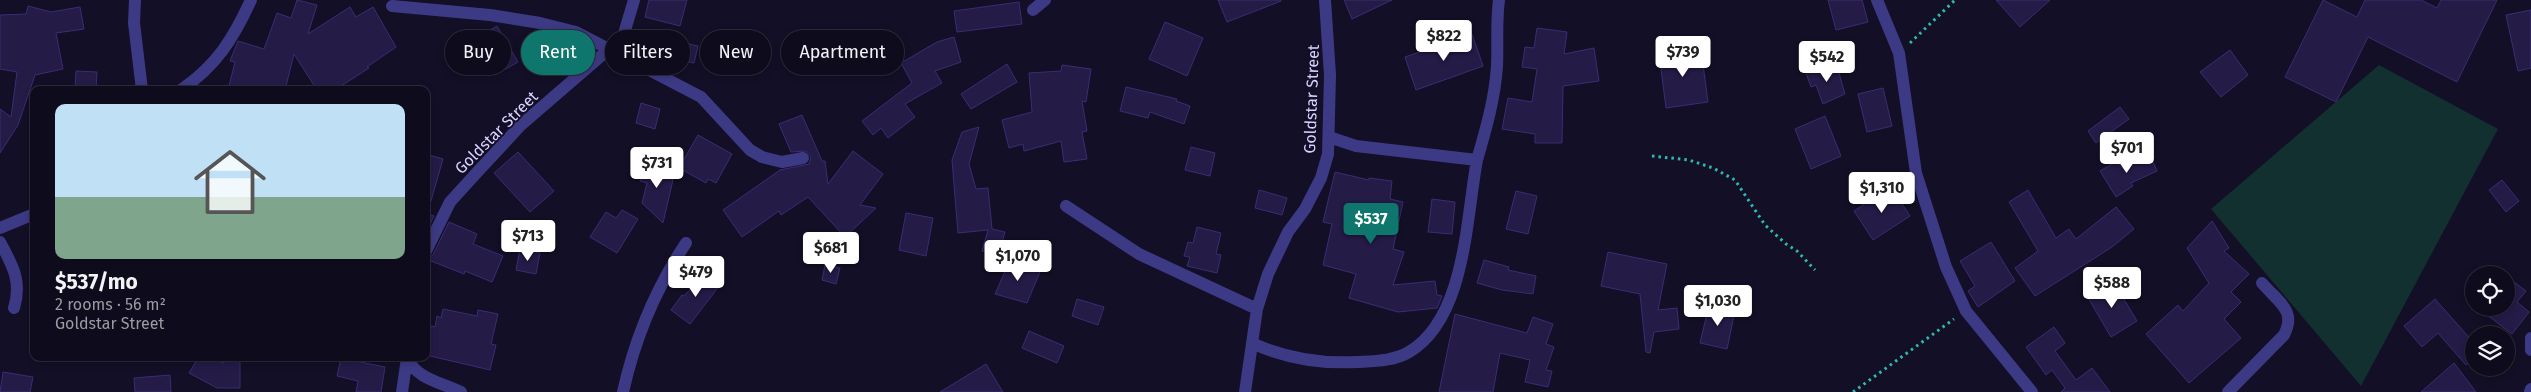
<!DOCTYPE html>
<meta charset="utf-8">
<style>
:root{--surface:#0e0b1c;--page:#171425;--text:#f1f3f6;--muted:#9b9ba3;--line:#2e2b3b;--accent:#0f766e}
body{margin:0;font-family:"Fira Sans",sans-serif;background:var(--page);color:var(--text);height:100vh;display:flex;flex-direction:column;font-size:19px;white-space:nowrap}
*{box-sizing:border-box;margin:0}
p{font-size:16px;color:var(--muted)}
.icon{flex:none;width:28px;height:28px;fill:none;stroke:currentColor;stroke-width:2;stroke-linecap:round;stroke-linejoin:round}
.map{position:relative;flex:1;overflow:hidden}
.side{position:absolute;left:30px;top:86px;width:400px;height:275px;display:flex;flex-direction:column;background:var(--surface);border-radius:10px;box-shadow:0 2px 8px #0003,0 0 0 1px var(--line)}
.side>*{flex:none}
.guide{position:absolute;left:445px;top:30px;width:475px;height:45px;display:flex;gap:10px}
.fabs{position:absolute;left:2465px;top:266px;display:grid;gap:10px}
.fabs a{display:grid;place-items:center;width:50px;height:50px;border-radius:50%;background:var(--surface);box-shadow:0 2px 8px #0003,0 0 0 1px var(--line);font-size:25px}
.price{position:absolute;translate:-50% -42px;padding:0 11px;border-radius:5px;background:#fff;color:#222;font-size:16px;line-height:32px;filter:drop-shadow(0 1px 2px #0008)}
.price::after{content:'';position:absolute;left:50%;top:30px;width:15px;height:11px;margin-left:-8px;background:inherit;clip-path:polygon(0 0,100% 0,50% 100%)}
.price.on{background:var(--accent);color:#fff}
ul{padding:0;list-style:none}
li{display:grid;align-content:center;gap:10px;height:265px;padding:0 25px}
li span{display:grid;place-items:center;height:155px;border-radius:10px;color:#555}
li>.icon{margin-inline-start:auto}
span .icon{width:90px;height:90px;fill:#fffc;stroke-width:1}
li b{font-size:21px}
.pill{padding:0 18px;border-radius:22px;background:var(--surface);box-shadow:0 2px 8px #0003,0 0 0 1px var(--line);font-size:18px;line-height:45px}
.pill.on{background:var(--accent);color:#fff}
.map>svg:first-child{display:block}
</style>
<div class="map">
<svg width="2531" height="392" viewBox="0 0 2531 392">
<rect width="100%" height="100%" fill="#130f26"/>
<path fill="#12302f" d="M2379 65 2498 129 2361 386 2211 209Z"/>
<path fill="#241b47" stroke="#3b2d73" d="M297 0 317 5 308 34 350 7 356 17 373 7 396 47 367 67 369 68 335 90H317L294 54 285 90H228L235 62 230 61 238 41 264 49 277 13 291 18Z
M649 0H687L680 26 645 17Z
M1218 0H1281V1L1227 22Z
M1344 0H1392L1352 19Z
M1828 0H1862L1868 22 1836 30Z
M1996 0H2050L2020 27Z
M2323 0 2357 17 2365 0H2421L2437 8 2441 0H2497L2457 82 2368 37 2336 102 2285 77Z
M1019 2 1022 24 957 32 954 11Z
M28 6 51 12 80 7 84 29 56 33 63 69 35 75 18 125 0 153V109L11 117 17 72 0 69V15L26 14Z
M2531 10V68L2518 71 2506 15Z
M1165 22 1203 38 1187 76 1149 59Z
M497 26 518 62 495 75 475 39Z
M1537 28 1567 32 1564 54 1594 48 1599 81 1563 86 1562 143H1535V134L1502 129 1508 98 1532 102 1537 69 1522 67 1525 47 1534 48Z
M1472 34 1483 66 1416 90 1405 57Z
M954 37 961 62 935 71 942 83 905 104 915 117 888 138 881 128 873 135 862 121 912 83 901 63 937 42Z
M669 40 698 46 694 63 665 57Z
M1701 49 1708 102 1666 108 1659 54Z
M2230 50 2248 75 2221 97 2200 72Z
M1836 63 1845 94 1823 104 1816 85 1811 87 1806 73Z
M1007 64 1017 82 971 109 961 94Z
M1062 65 1091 69 1086 102 1082 101 1087 131 1082 132 1087 159 1064 162 1061 141 1024 151 1023 144 1009 148 1002 120 1032 112 1029 73 1061 71Z
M76 71 97 72 96 90H75Z
M1126 87 1177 99 1176 101 1190 106 1184 124 1150 112 1148 118 1120 111Z
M1883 88 1892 126 1867 132 1858 94Z
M641 103 660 109 655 129 636 123Z
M2120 107 2129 119 2096 143 2088 131Z
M802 115 822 161H825L828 184 853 151 883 174 860 205 876 208 845 237 808 197 781 215 779 211 742 237 723 210 780 170 809 164 811 157 806 151 791 152 779 124Z
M1825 116 1841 156 1811 169 1795 129Z
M979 127 969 164 976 189 988 188 992 229 1005 232 998 256 982 251 988 230 958 233 952 160 962 132Z
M698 135 732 154 716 183 708 179 706 183 679 168Z
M1191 147 1215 153 1210 176 1185 170Z
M518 152 554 191 530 212 494 173Z
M426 154 443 159 431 201 426 200Z
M2150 155 2157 171 2131 183 2133 186 2116 197 2100 171 2117 161 2122 168Z
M644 164 675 171 663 223 642 203 647 183 640 181Z
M1335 172 1369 180V178L1392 181 1390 199 1403 202 1393 249 1404 252 1393 285 1435 281 1437 295 1442 296 1437 308 1398 312 1349 298 1356 274 1323 265 1332 224 1323 222Z
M2502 180 2519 201 2506 212 2489 190Z
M1891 187 1910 216 1873 240 1854 211Z
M1259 190 1287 198 1282 215 1255 208Z
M2028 190 2056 238 2069 229 2076 239 2116 207 2134 229 2112 247 2035 296 2015 268 2038 251 2009 202Z
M1516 191 1537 196 1528 234 1506 229Z
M1432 199 1455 202 1452 234 1428 232Z
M622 210 638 219 617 253 590 237 606 212 616 218Z
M426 213 434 216 426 232Z
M906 213 933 218 926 256 899 250Z
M2212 221 2229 248 2224 251 2249 274 2231 292 2241 302 2224 319 2241 338 2189 383 2146 334 2178 305 2183 311 2209 283 2187 248Z
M449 222 477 234 473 244 503 256 492 282 465 271 464 274 426 259 433 255Z
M1197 227 1221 233 1216 254 1221 255 1217 273 1187 266 1190 257 1184 256 1188 242 1193 243Z
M1991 242 2015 281 1978 307 1968 291 1975 286 1960 261Z
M520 249 540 253 536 274 516 270Z
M1608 252 1667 264 1658 310 1677 308 1679 329 1654 332 1650 353 1646 352 1640 294 1601 286Z
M1010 260 1040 272 1027 303 995 294Z
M1484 260 1509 267 1508 270 1536 276 1533 294 1502 290 1477 283Z
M825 265 840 268 836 284 822 280Z
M706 272 720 285 690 324 671 310 682 295 684 296Z
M2506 276 2526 291 2517 302 2529 312 2512 334 2478 308H2506Z
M2113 281 2137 321 2111 337 2087 296Z
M1077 299 1104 307 1098 325 1072 316Z
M2435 299 2474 343V358L2466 365 2438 333 2422 347 2404 326Z
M1709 305 1735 311 1727 349 1700 343Z
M443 309 477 316 478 310 498 314 491 344 496 345 490 370 426 355 431 326 435 327 437 316 441 318Z
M1455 314 1527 333 1533 317 1553 324 1546 344 1554 347 1546 370 1552 371 1548 387 1525 382 1530 360 1500 353 1493 392H1439Z
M2054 327 2065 343 2055 351 2076 380 2092 368 2110 392H2061L2065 388 2052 370 2046 375 2026 347Z
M1029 331 1064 346 1057 363 1022 348Z
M198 358H213L223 363 227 358H240V388H217L189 373Z
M341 358 385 367 381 392H356L358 381 337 376Z
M2454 363 2476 392H2421Z
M986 364 1003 392H940Z
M3 372 33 377 30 392H0Z
M170 375 171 392H135L134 378Z"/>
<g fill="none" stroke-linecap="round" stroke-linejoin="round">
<path stroke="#2fb8b0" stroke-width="3" stroke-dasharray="2.5 4" stroke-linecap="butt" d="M1910 43 1955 0
M1652 156 1689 160 1713 168 1735 180 1765 225 1786 244 1797 251 1815 270
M1853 392 1954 319"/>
<path stroke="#3d3a85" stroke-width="12" d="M135 0 134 23 142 90
M1877 0 1899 53 1916 173 1946 267 1966 311 2032 392
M392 6 490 15 540 23 576 32 701 97 750 150 762 157 782 162 803 158
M1033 10 1045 0
M181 90C217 65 233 39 251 0
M1329 137 1356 146 1477 160C1486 129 1495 98 1497 66 1498 43 1496 22 1499 0
M1066 206 1139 254 1257 309
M0 228 34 214
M0 242C13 266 22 282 14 308
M426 251 450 202 481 168 521 125 623 37 634 0
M2531 338V350
M1254 344C1288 359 1320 364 1357 362 1374 361 1394 361 1409 352 1466 318 1466 218 1477 160
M407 358C417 379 440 382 461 392
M402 392 407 358
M623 392C635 338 656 288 686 243
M1245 392 1257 309 1268 274 1288 232 1305 209 1321 178 1328 154 1330 75 1325 0
M2228 392 2284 335C2297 310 2278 302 2262 283
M2530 392 2531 389"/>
</g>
<g text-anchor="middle" stroke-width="4" stroke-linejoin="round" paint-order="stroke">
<g font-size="16" fill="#d9d4ff" stroke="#130f26">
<text transform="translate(1311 99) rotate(-88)" y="6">Goldstar Street</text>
<text transform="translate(496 132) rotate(-45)" y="6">Goldstar Street</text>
</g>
</g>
</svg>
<div class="fabs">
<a><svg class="icon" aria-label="locate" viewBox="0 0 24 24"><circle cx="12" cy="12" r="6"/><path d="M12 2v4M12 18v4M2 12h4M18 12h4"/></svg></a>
<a><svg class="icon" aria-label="layers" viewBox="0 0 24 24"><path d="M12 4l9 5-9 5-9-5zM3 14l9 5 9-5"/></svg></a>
</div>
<b class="price" style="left:1444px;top:62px">$822</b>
<b class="price" style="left:1683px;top:78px">$739</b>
<b class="price" style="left:1827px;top:83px">$542</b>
<b class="price" style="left:2127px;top:174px">$701</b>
<b class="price" style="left:657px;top:189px">$731</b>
<b class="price" style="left:1882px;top:214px">$1,310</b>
<b class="price on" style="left:1371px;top:245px">$537</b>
<b class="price" style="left:528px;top:262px">$713</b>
<b class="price" style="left:831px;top:274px">$681</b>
<b class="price" style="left:1018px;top:282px">$1,070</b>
<b class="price" style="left:696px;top:298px">$479</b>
<b class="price" style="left:2112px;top:309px">$588</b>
<b class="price" style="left:1718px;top:327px">$1,030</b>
<div class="guide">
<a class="pill">Buy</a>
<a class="pill on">Rent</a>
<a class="pill">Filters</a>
<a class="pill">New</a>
<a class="pill">Apartment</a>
</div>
<section class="side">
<ul>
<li><span style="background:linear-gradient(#bfe0f5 60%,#7fa58c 0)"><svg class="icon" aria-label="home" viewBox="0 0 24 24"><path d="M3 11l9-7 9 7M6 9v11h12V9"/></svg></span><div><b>$537/mo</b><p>2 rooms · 56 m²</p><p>Goldstar Street</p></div></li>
</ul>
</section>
</div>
